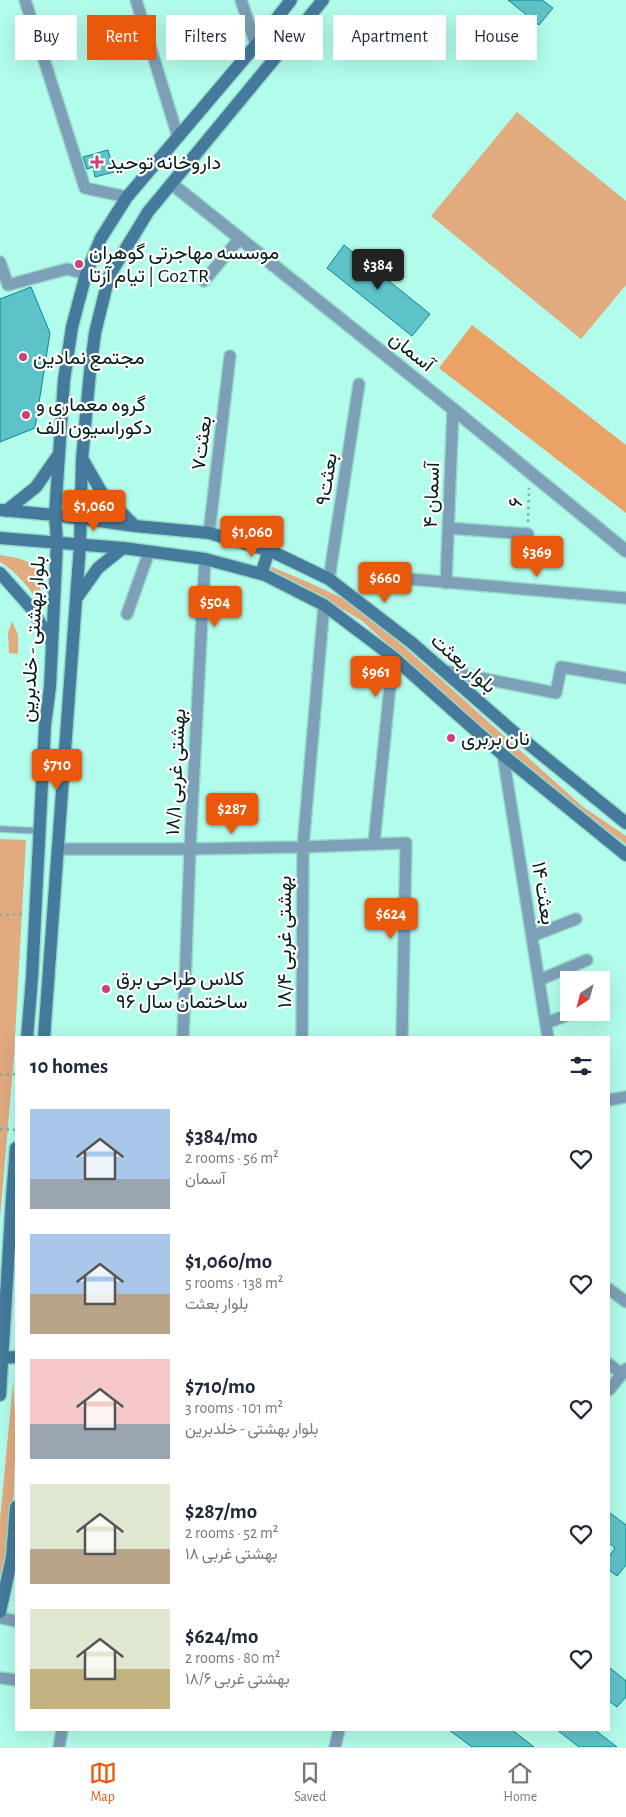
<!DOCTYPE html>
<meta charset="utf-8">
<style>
:root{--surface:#fff;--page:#f2f2f3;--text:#1f2937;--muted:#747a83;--line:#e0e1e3;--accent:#ea580c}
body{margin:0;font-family:"Alegreya Sans",Vazirmatn,sans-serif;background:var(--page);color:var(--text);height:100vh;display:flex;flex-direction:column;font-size:19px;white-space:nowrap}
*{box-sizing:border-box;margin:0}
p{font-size:16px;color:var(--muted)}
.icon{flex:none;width:28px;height:28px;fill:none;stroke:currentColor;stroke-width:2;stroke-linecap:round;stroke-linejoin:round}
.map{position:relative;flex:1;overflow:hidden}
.panel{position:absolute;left:15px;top:1036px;width:595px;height:695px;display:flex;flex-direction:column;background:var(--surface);border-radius:0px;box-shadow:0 5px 20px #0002}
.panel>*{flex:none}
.top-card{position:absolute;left:15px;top:15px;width:596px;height:45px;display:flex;gap:10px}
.needle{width:32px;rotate:216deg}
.fabs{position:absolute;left:560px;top:971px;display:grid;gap:10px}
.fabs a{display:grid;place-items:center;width:50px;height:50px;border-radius:0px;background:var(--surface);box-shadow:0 5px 20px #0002;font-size:25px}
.price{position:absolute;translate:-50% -42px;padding:0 11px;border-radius:5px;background:var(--accent);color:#fff;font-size:16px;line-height:32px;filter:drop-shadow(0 1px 2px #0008)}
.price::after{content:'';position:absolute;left:50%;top:30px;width:15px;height:11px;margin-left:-8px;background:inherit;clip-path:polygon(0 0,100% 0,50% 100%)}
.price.active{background:#222;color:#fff}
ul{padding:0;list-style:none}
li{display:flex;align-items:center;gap:15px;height:125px;padding:0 15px}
li span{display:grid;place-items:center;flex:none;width:140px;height:100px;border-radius:0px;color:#555}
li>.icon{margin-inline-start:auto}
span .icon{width:60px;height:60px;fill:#fffc;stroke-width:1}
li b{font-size:21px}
h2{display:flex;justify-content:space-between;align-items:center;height:60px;padding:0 15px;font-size:21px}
.pill{padding:0 18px;border-radius:0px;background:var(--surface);box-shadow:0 5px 20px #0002;font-size:18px;line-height:45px}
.pill.active{background:var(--accent);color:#fff}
.dock{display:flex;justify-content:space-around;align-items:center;height:70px;border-top:1px solid var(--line);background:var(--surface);font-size:14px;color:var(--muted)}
.dock a{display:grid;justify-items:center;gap:2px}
.dock .active{color:var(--accent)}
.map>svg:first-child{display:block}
</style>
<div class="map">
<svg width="626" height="1747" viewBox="0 0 626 1747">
<rect width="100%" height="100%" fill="#b2fceb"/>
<path fill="#e1aa7f" d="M517 112 626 201V285L581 339 431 216Z
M0 555C40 561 40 567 41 605 30 589 17 572 0 562Z
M270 566 310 583 342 598 371 618 444 682 582 806 626 836V844L573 805 458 707 362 621 316 593 268 570Z
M12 621 18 635V654L9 653 8 633Z
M0 839 26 840 14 1056 0 1218Z
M13 1382 16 1432 12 1537 0 1596V1520Z"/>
<path fill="#eba266" d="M472 325 626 445V513L439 368Z"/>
<path fill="#5ec3c8" stroke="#09878c" d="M508 0H542L553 8 539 25Z
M108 150 114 172 95 177 93 167 87 169 83 157Z
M344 245 430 314 412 336 327 268Z
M31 287 50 333 35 428 0 442V299Z
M609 1512 626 1525V1565L617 1576 609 1570V1557L615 1548 609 1543Z
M609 1667 626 1681V1697L617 1707 609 1701Z
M449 1730H512L534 1747H472Z
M557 1730H595L617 1747H579Z"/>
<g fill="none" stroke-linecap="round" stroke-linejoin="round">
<g stroke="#96d9ca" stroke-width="8">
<path id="service" d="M0 829 39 831"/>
</g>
<g stroke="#96d9ca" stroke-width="14">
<path id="minor" d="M25 0 85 188 127 197
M136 0 178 137
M241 0 256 45
M0 262 8 285 67 269 86 274
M204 281 240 238
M448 528 528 534
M209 533 230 356
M329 579 359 384
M389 582 409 579 626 598
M446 583 453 409
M127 614 149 552
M446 671 556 693 561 667 626 678
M503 755 548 1038
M374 843 393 657
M59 849H190L303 847 406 843 402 1038
M532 936 576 919
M539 980 587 960
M546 1023 576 1012
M183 1038 190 849 205 559
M302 1038 303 847 324 605
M609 1100 626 1097
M609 1289 626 1302
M609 1364 622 1374
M609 1390 626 1369
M0 1618 16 1621
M0 1678 16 1680
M59 1747 62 1730
M335 1747 339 1730"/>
</g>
<g stroke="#96d9ca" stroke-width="15">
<path id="tertiary" d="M172 184 453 409 626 551"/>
</g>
<g stroke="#96d9ca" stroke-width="15">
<path id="secondary" d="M83 460 102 493 135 526
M0 510 55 515 135 526 209 533 273 552 329 579 412 643 515 733 626 823
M6 511 36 487 59 454
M0 538 123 548 205 559 265 575 324 605 393 657 503 755 626 855
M0 573 32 609 52 643
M261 574 269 550
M76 599 98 568 123 548
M27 1038 32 978 45 725 50 687 57 542 55 515 64 380 72 327 86 274 101 238 127 197 256 45 291 0
M44 1038 80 545 82 459 90 372 95 333 109 276 148 212 323 0
M2 1358 16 1357
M0 1395 12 1197 16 1148
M0 1612 12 1557 16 1507"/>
</g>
<path stroke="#77b2a5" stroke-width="2.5" stroke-dasharray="2.5 4" stroke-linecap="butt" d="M528 522 529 488
M0 915 23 914
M0 1075 16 1074
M0 1129 16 1130"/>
<use href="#service" stroke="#7d9fb7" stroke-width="5.5"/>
<use href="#minor" stroke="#7d9fb7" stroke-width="11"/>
<use href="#tertiary" stroke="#7d9fb7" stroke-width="12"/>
<use href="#secondary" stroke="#457a9d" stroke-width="12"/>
</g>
<g fill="#cb4179" stroke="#fff" stroke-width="2">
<path d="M94.5 154.5h5v5h5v5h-5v5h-5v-5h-5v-5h5z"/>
<circle cx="79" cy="264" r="5"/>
<circle cx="23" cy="357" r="5"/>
<circle cx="26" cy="415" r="5"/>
<circle cx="451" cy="738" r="5"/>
<circle cx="106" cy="989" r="5"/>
</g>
<g text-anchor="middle" stroke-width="4.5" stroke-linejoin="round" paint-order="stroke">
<g font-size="20" fill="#02201b" stroke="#fff" text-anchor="start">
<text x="107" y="169">داروخانه توحید</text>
<text x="89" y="259">موسسه مهاجرتی گوهران<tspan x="89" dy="23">تیام آرتا | Go2TR</tspan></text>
<text x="33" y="364">مجتمع نمادین</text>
<text x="36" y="411">گروه معماری و<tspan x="36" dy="23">دکوراسیون الف</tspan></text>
<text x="461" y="745">نان بربری</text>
<text x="116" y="985">کلاس طراحی برق<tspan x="116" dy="23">ساختمان سال ۹۶</tspan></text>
</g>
<g font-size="20" fill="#02201b" stroke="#fff">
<text transform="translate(412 351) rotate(39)" y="7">آسمان</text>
<text transform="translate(201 443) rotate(-83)" y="7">بعثت۷</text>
<text transform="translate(326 479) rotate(-81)" y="7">بعثت۹</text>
<text transform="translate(431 495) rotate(-88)" y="7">۴ آسمان</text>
<text transform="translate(515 502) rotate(-89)" y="7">۶</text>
<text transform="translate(32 639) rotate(-86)" y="7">بلوار بهشتی - خلدبرین</text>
<text transform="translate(464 663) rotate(41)" y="7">بلوار بعثت</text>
<text transform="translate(175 772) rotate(-87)" y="7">بهشتی غربی ۱۸/۱</text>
<text transform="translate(544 893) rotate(81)" y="7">بعثت ۱۴</text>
<text transform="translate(284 942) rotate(-90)" y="7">بهشتی غربی ۱۸/۴</text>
</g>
</g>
</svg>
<div class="fabs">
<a><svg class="needle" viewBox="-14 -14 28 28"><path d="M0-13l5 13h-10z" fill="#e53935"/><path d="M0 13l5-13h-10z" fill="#747a83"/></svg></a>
</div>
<b class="price active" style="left:378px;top:291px">$384</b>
<b class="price" style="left:94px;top:532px">$1,060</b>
<b class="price" style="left:252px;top:558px">$1,060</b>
<b class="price" style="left:537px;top:578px">$369</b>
<b class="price" style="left:385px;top:604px">$660</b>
<b class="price" style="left:215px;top:628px">$504</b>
<b class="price" style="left:376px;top:698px">$961</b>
<b class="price" style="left:57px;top:791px">$710</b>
<b class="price" style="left:232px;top:835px">$287</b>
<b class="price" style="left:391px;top:940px">$624</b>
<div class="top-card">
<a class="pill">Buy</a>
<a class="pill active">Rent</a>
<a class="pill">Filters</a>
<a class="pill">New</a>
<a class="pill">Apartment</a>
<a class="pill">House</a>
</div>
<section class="panel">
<h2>10 homes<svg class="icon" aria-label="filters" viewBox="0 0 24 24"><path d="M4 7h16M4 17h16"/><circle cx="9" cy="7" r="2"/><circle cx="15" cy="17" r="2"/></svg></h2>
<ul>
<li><span style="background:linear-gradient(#a9c7e8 70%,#9aa5b1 0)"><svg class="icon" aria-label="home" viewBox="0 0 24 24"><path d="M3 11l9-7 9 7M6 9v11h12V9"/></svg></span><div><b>$384/mo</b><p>2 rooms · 56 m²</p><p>آسمان</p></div><svg class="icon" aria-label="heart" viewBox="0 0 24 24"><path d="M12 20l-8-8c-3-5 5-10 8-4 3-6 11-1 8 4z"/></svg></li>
<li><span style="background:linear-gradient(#a9c7e8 60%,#b9a48a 0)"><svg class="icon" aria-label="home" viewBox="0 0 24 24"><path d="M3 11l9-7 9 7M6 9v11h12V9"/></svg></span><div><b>$1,060/mo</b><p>5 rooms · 138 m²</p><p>بلوار بعثت</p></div><svg class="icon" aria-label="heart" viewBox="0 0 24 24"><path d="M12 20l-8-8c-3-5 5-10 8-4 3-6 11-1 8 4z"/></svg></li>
<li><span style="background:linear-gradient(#f6c9c9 65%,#9aa5b1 0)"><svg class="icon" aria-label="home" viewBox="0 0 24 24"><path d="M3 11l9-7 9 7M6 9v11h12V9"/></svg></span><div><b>$710/mo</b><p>3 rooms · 101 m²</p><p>بلوار بهشتی - خلدبرین</p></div><svg class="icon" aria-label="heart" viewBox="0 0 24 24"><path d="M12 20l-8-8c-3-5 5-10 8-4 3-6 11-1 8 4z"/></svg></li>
<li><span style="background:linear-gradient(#dfe7d0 65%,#b9a48a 0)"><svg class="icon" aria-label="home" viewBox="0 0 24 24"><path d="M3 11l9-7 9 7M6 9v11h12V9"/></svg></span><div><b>$287/mo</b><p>2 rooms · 52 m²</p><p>بهشتی غربی ۱۸</p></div><svg class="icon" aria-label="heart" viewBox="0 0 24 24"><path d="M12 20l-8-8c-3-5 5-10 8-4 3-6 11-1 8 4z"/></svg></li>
<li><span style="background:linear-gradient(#dfe7d0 60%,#c2b280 0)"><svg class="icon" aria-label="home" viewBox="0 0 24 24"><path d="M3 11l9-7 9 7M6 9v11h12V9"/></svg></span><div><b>$624/mo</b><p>2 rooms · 80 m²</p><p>بهشتی غربی ۱۸/۶</p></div><svg class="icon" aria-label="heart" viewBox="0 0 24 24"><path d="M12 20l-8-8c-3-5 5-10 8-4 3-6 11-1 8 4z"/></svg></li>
</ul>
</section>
</div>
<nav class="dock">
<a class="active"><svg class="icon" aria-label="map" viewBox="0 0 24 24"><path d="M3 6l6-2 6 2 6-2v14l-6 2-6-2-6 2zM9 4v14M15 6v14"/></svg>Map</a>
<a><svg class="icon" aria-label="saved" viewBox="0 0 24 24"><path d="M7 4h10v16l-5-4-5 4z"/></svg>Saved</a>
<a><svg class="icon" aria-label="home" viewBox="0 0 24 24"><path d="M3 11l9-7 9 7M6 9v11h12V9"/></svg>Home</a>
</nav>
